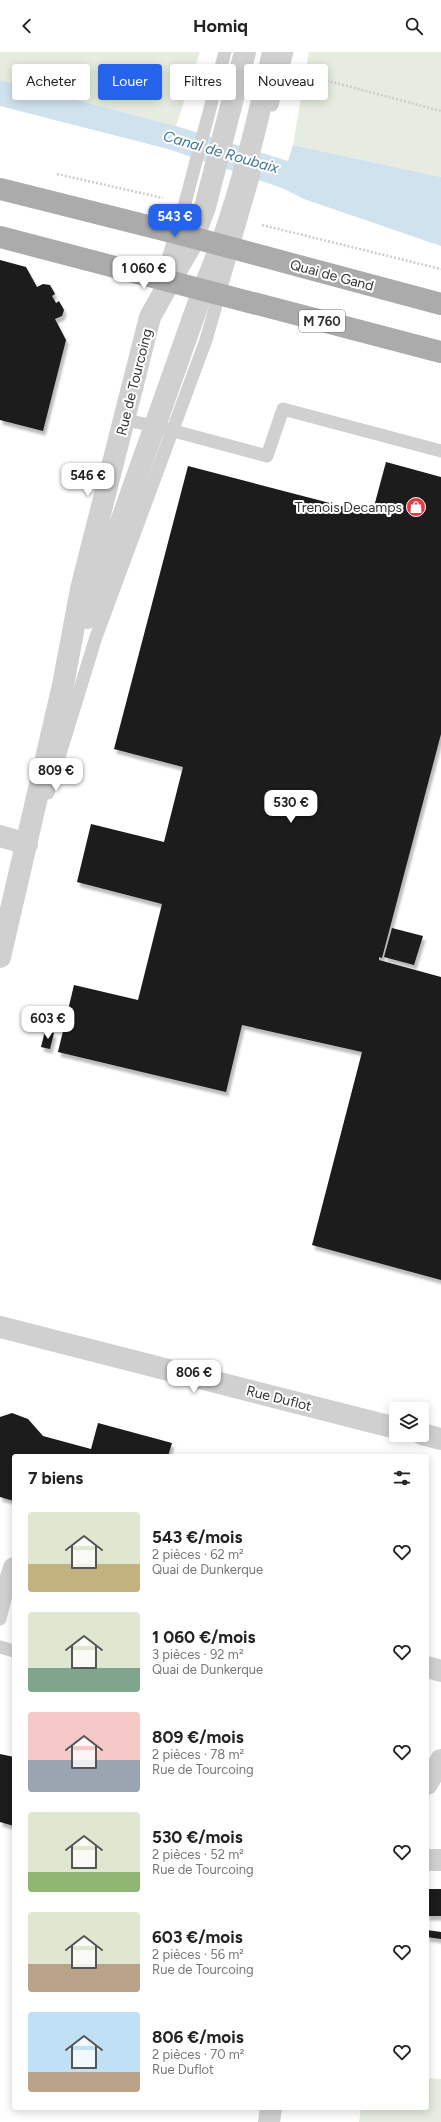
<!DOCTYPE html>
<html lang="fr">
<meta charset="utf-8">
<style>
:root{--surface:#fff;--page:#f2f2f2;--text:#222;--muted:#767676;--accent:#2563eb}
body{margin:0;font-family:Figtree,sans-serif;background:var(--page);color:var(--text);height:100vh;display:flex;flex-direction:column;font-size:15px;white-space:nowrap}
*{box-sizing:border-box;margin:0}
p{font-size:13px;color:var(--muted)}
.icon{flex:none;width:22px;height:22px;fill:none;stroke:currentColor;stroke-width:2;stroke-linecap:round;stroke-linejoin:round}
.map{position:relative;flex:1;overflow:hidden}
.panel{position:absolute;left:12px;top:1402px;width:417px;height:656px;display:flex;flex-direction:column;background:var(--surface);border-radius:4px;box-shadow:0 2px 10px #0003}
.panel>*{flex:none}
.guide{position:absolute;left:12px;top:12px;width:417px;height:36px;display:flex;gap:8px}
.controls{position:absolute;left:389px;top:1350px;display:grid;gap:8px}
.controls a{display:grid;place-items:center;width:40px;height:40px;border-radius:4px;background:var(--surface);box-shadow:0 2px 10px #0003;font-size:20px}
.price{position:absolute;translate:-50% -34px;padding:0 9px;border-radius:8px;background:#fff;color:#222;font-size:13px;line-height:26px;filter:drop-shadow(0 1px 2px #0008)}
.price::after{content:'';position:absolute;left:50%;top:24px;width:12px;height:9px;margin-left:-6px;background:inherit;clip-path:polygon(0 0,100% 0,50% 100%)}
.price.active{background:var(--accent);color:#fff}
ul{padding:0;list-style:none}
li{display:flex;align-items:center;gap:12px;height:100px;padding:0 16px}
li span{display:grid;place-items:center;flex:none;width:112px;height:80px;border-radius:4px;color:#555}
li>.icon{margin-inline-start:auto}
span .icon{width:48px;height:48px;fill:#fffc;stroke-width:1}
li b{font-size:17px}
h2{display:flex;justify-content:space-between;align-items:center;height:48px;padding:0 16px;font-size:17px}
.chip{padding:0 14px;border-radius:4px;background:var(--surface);box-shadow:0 2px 10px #0003;font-size:14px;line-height:36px}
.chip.active{background:var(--accent);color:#fff}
header{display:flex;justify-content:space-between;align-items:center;height:52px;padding:0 16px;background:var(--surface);font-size:18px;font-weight:700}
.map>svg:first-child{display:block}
</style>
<header><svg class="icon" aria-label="back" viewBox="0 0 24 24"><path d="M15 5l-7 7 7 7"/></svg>Homiq<svg class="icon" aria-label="search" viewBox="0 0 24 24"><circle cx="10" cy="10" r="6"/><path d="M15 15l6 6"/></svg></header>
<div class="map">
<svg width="441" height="2070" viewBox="0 0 441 2070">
<defs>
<filter id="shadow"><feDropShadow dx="2.5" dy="4.5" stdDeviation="1" flood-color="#0004"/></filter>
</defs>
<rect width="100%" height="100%" fill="#fff"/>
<path fill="#e6ecdf" d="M0 0H200L176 74 0 28Z
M309 0H441V125L293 93Z
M427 2026 441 2027V2070H359L361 2056H427Z"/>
<path fill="#cfe2ee" d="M0 28 176 74 288 109 293 93 441 125V194L304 147 282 136 168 97 0 54Z"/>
<path fill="#1a1a1a" filter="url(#shadow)" d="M0 208 26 215 37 235 43 232 50 233 55 242 52 244 56 251 59 249 64 258 62 264 55 267 66 288 43 379 0 368Z
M386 410 441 425V682L382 906 379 905V908L441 925V1228L312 1193 362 1000 242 973 226 1040 58 1000 74 933 138 948 162 852 77 830 91 772 164 790 183 715 114 697 188 414 372 462Z
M392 876 423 884 414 913 384 905Z
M45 979 54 981 50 997 41 995Z
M12 1361 28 1367 43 1384 91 1397 98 1371 172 1391 168 1404H14V1449L0 1445V1365Z
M0 1702 14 1705V1774L0 1770Z
M427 1837H441V1864H427Z
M427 1878 441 1880V1887L427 1885Z"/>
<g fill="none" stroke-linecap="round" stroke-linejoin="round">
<path stroke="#cdcdcd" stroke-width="2.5" stroke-dasharray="2 2" stroke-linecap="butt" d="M303 25 317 26 441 59
M57 122 163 146
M262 173 441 217"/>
<path stroke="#d0d0d0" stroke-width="13" d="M272 53 287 0
M161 230 185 151 225 0
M125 368 155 374 267 404 283 357 441 399
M48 741 96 585 206 288 254 122
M0 1567 8 1535
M0 1595 14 1599"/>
<path stroke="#d0d0d0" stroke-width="22" d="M87 566 203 238
M0 784 27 792
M0 905 63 633 81 537 150 265 170 229
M0 1275 396 1376
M422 1382 441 1387
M8 1535 14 1516
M427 1615 441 1619
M427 1732 441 1708
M427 1808H441
M269 2070 271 2056"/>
<path stroke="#d0d0d0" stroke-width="22" d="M170 229 190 195 205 155 245 0
M203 238C236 162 255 81 273 0"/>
<path stroke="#ababab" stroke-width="22" d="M0 137 176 181 441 252
M0 185 441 300"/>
</g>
<defs>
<g id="shop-disc" transform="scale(1)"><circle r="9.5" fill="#e63946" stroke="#fff"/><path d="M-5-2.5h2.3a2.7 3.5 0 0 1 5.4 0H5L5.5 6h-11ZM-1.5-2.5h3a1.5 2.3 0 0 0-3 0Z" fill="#fff"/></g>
</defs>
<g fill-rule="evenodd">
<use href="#shop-disc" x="416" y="455"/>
</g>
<g text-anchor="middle" stroke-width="4" stroke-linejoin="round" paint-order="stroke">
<rect fill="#fff" stroke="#707070" stroke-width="1" x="299" y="258" width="46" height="22" rx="3"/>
<g font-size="13" font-weight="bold" fill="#333">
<text x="322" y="274">M 760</text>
</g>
<g font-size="14" fill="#333" stroke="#fff">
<text transform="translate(332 223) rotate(15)" y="5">Quai de Gand</text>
<text transform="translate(134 330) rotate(-76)" y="5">Rue de Tourcoing</text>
<text transform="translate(279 1346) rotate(14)" y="5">Rue Duflot</text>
</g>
<g font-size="14" fill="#333" stroke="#fff" text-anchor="end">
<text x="402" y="460">Trenois Decamps</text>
</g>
<g font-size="15" font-style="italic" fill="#3f7597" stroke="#fff">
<text transform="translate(221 100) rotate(16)" y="5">Canal de Roubaix</text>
</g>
</g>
</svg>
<div class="controls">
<a><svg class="icon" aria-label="layers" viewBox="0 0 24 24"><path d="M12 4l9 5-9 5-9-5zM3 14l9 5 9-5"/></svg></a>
</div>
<b class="price active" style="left:175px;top:186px">543 €</b>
<b class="price" style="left:144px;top:238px">1 060 €</b>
<b class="price" style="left:88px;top:445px">546 €</b>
<b class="price" style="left:56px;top:740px">809 €</b>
<b class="price" style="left:291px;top:772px">530 €</b>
<b class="price" style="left:48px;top:988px">603 €</b>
<b class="price" style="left:194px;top:1342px">806 €</b>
<div class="guide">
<a class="chip">Acheter</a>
<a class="chip active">Louer</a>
<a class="chip">Filtres</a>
<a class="chip">Nouveau</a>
</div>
<section class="panel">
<h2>7 biens<svg class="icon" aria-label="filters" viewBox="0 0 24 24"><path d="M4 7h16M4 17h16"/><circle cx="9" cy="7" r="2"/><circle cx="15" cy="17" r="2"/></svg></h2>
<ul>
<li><span style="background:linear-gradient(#dfe7d0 65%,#c2b280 0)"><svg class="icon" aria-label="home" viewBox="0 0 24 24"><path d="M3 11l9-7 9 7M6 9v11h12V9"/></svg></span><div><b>543 €/mois</b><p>2 pièces · 62 m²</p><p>Quai de Dunkerque</p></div><svg class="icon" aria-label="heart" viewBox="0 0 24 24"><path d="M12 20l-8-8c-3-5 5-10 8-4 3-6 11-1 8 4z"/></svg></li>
<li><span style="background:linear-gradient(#dfe7d0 70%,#7fa58c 0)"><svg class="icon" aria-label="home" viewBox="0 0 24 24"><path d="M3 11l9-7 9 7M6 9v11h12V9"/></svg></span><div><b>1 060 €/mois</b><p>3 pièces · 92 m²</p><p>Quai de Dunkerque</p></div><svg class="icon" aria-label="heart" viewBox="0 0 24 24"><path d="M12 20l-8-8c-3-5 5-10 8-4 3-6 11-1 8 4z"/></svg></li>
<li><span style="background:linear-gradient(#f6c9c9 60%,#9aa5b1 0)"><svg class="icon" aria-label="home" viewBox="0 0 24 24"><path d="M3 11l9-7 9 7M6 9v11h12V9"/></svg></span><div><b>809 €/mois</b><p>2 pièces · 78 m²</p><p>Rue de Tourcoing</p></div><svg class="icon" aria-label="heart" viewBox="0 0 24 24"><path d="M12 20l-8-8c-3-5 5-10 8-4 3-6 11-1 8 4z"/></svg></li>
<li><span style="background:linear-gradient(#dfe7d0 75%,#8fb573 0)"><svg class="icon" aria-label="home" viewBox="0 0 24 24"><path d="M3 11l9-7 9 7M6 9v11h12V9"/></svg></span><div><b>530 €/mois</b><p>2 pièces · 52 m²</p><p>Rue de Tourcoing</p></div><svg class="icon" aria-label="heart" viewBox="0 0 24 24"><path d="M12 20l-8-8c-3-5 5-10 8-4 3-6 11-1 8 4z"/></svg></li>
<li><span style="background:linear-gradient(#dfe7d0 65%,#b9a48a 0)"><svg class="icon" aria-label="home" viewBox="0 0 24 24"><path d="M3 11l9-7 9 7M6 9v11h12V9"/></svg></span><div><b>603 €/mois</b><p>2 pièces · 56 m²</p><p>Rue de Tourcoing</p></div><svg class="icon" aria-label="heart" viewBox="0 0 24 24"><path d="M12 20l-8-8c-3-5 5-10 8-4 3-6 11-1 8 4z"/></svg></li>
<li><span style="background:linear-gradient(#bfe0f5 75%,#b9a48a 0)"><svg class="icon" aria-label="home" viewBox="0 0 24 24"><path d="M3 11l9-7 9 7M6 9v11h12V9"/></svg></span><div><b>806 €/mois</b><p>2 pièces · 70 m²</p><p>Rue Duflot</p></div><svg class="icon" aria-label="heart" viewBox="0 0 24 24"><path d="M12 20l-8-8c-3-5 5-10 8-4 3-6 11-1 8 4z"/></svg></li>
</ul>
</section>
</div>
